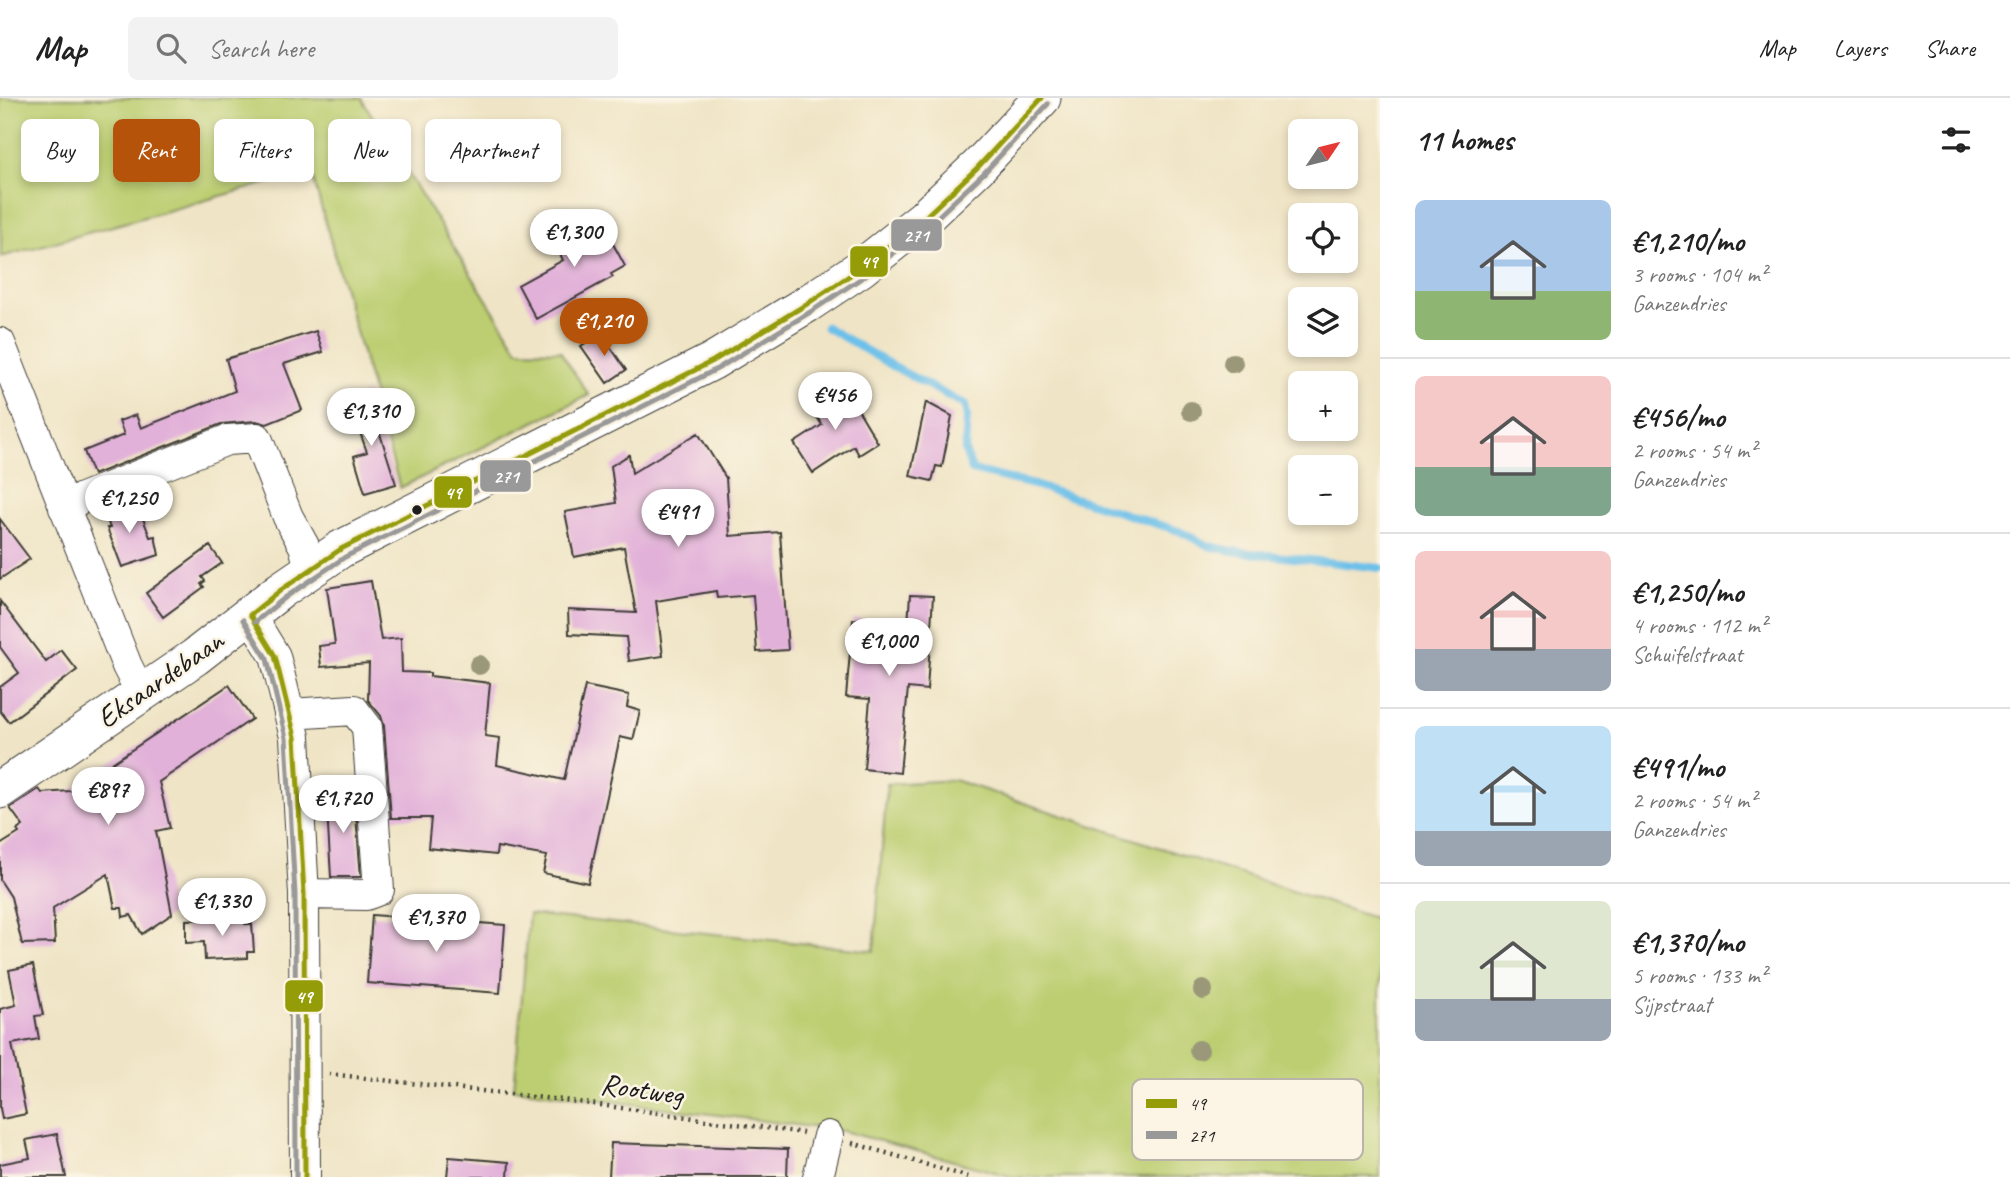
<!DOCTYPE html>
<meta charset="utf-8">
<style>
:root{--surface:#fff;--page:#f2f2f2;--text:#222;--muted:#767676;--line:#e0e0e0;--accent:#b45309}
body{margin:0;font-family:Caveat,sans-serif;background:var(--page);color:var(--text);height:100vh;display:flex;flex-direction:column;font-size:26px;white-space:nowrap}
*{box-sizing:border-box;margin:0}
p{font-size:23px;color:var(--muted)}
.icon{flex:none;width:38px;height:38px;fill:none;stroke:currentColor;stroke-width:2;stroke-linecap:round;stroke-linejoin:round}
.map{position:relative;flex:1;overflow:hidden}
.side{display:flex;flex-direction:column;background:var(--surface);width:630px}
.side>*{flex:none}
.hud{position:absolute;left:21px;top:21px;width:665px;height:63px;display:flex;gap:14px}
.needle{width:46px;rotate:55deg}
.buttons{position:absolute;left:1288px;top:21px;display:grid;gap:14px}
.buttons a{display:grid;place-items:center;width:70px;height:70px;border-radius:10px;background:var(--surface);box-shadow:0 4px 10px #0003;font-size:35px}
.price{position:absolute;translate:-50% -60px;padding:0 16px;border-radius:24px;background:#fff;color:#222;font-size:23px;line-height:46px;filter:drop-shadow(0 2px 4px #0008)}
.price::after{content:'';position:absolute;left:50%;top:42px;width:21px;height:16px;margin-left:-10px;background:inherit;clip-path:polygon(0 0,100% 0,50% 100%)}
.price.selected{background:var(--accent);color:#fff}
ul{padding:0;list-style:none}
li{display:flex;align-items:center;gap:21px;height:175px;padding:0 35px}
li+li{border-top:2px solid var(--line)}
li span{display:grid;place-items:center;flex:none;width:196px;height:140px;border-radius:10px;color:#555}
li>.icon{margin-inline-start:auto}
span .icon{width:84px;height:84px;fill:#fffc;stroke-width:1}
li b{font-size:30px}
h2{display:flex;justify-content:space-between;align-items:center;height:84px;padding:0 35px;font-size:30px}
.chip{padding:0 24px;border-radius:10px;background:var(--surface);box-shadow:0 4px 10px #0003;font-size:24px;line-height:63px}
.chip.selected{background:var(--accent);color:#fff}
header{display:flex;align-items:center;gap:42px;box-sizing:border-box;height:98px;padding:0 35px;background:var(--surface);border-bottom:2px solid var(--line)}
header strong{font-size:33px}
nav{display:flex;gap:38px;margin-inline-start:auto;font-size:24px}
.search{width:490px;height:63px;background:var(--page);display:flex;align-items:center;gap:18px;box-sizing:border-box;padding:0 24px;border-radius:10px;color:var(--muted);font-size:26px}
main{display:flex;flex:1;min-height:0}
.map>svg:first-child{display:block}
</style>
<header>
<strong>Map</strong>
<div class="search"><svg class="icon" aria-label="search" viewBox="0 0 24 24"><circle cx="10" cy="10" r="6"/><path d="M15 15l6 6"/></svg>Search here</div>
<nav><a>Map</a><a>Layers</a><a>Share</a></nav>
</header>
<main>
<div class="map">
<svg width="1380" height="1079" viewBox="0 0 1380 1079">
<rect width="100%" height="100%" fill="#fcf5e5"/>
<filter id="ink" filterUnits="userSpaceOnUse"><feTurbulence type="fractalNoise" baseFrequency=".0143" numOctaves="2"/><feDisplacementMap in="SourceGraphic" scale="14" xChannelSelector="R" yChannelSelector="G"/><feConvolveMatrix kernelMatrix="1 2 1 2 8 2 1 2 1" color-interpolation-filters="sRGB"/></filter>
<filter id="wash" filterUnits="userSpaceOnUse"><feTurbulence type="fractalNoise" baseFrequency=".00686" numOctaves="4" result="noise"/><feDisplacementMap in="SourceGraphic" scale="28" xChannelSelector="R" yChannelSelector="G"/><feGaussianBlur stdDeviation="1.57" result="paint"/><feColorMatrix in="noise" values="0 0 0 0 0 0 0 0 0 0 0 0 0 0 0 0 0 1.4 0 .05"/><feComposite in="paint" operator="in"/></filter>
<g filter="url(#wash)">
<rect width="100%" height="100%" fill="#efe4c5"/>
<path fill="#bcce71" stroke="#6c7546" stroke-width="2" d="M0 0H361L518 252 560 253 589 297 400 390 311 73 1 159Z
M954 682 1380 822V1079H1013L843 1033 514 991 529 816 874 853 887 686Z"/>
<g fill="none" stroke-linecap="round" stroke-linejoin="round">
<path stroke="#6cc0e9" stroke-width="8" d="M826 229 898 271 965 307 967 319 965 353 972 372 1034 387 1179 433 1209 448 1232 453 1380 470"/>
</g>
<g id="blocks">
<path fill="#e2b1d9" d="M599 120 625 168 611 176 613 179 536 221 518 187 563 162 554 144Z
M316 233 323 254 284 266 302 312 267 326 256 323 221 326 93 377 84 353 124 337 119 323 136 317 141 330 235 293 226 261Z
M601 235 626 272 607 285 581 248Z
M847 293 878 345 859 357 854 348 813 375 794 345 822 327 810 308 827 297 830 303Z
M367 295 396 386 365 395 354 358 367 354 348 301Z
M926 304 952 318 942 369 936 368 932 383 910 378Z
M698 335 726 380 730 438 780 434 788 552 757 554 753 497 717 500 716 493 656 503 663 558 629 563 626 539 569 536 568 512 636 515 624 449 574 459 565 414 616 405 611 368 629 357 632 375Z
M124 402 132 421 142 418 150 439 155 438 159 457 122 469 107 430H110L103 410Z
M0 421 30 461 0 481Z
M210 448 222 465 202 479 205 483 201 486 204 489 163 519 146 495Z
M371 483 381 542 401 540 402 574 430 575V578L490 585 485 638 500 640 497 667 564 682 585 588 629 597 627 609 640 613 633 642 620 639 588 785 543 775 547 758 497 749 496 757 428 750 431 720H391L384 628 381 618 368 602 369 565 321 569 319 548 335 546 327 490Z
M910 497 933 498 927 592 908 590 900 675 864 671 870 601 846 599 853 521 908 526Z
M0 503 46 564 61 552 77 572 9 624 0 613V589L19 575 0 549Z
M229 587 252 621 159 684 170 730 156 733 172 816 142 836 131 817 123 819 122 810H115L108 776 53 810 55 845 22 846 11 799 0 782V747L19 735 17 732 23 728 10 710 39 691 42 695 70 693Z
M354 693 361 779H331L326 695Z
M372 817 505 827 500 895 367 885Z
M244 820 245 826H252L254 854H247V860L205 862 204 844 186 845V822Z
M33 867 43 917 35 918 39 941 12 946 26 1016 2 1021 0 1010V911L16 907 9 872Z
M57 1036 66 1079H0V1066L30 1060 26 1042Z
M611 1045 788 1051 787 1079H609Z
M449 1059 509 1064 508 1079H447Z"/>
</g>
</g>
<g filter="url(#ink)">
<use href="#blocks" fill-opacity="0" stroke="#3c3a35" stroke-width="2"/>
<g fill="none" stroke-linecap="round" stroke-linejoin="round">
<g stroke="#3c3a35" stroke-width="32">
<path id="minor" d="M0 245 127 568 141 595
M64 410 82 400 227 342 257 340 288 419 304 448 310 471
M250 517 275 558 295 639 304 796 305 1079
M289 616 354 612 367 629 379 792 366 797 304 796
M818 1079 828 1038"/>
</g>
<g stroke="#3c3a35" stroke-width="39">
<path id="major" d="M0 692 195 559 281 492 341 451 713 263 807 206 861 170 924 120 978 69 1042 0"/>
</g>
<path stroke="#3c3a35" stroke-width="4.5" stroke-dasharray="2 5" stroke-linecap="butt" d="M329 976 563 1002 803 1035
M852 1045 969 1079"/>
<use href="#minor" stroke="#fff" stroke-width="30"/>
<use href="#major" stroke="#fff" stroke-width="37"/>
<g stroke="#fcf5e5" stroke-width="10">
<path id="bus-1" d="M250 517 281 492 341 451 713 263 807 206 861 170 924 120 978 69 1042 0
M250 517 275 558 295 639 304 796 305 1079"/>
</g>
<g stroke="#fcf5e5" stroke-width="10">
<path id="bus-2" d="M243 522 267 561 286 640 295 796 296 1079
M255 524 286 499 345 459 717 271 812 213 866 177 930 126 984 75 1048 6"/>
</g>
<use href="#bus-1" stroke="#949c08" stroke-width="5"/>
<use href="#bus-2" stroke="#999" stroke-width="5"/>
</g>
<g fill="#9a9879">
<circle cx="1233" cy="265" r="10"/>
<circle cx="1191" cy="313" r="10"/>
<circle cx="479" cy="567" r="10"/>
<circle cx="1203" cy="892" r="10"/>
<circle cx="1199" cy="952" r="10"/>
</g>
</g>
<circle fill="#1c1c1c" stroke="#fcf5e5" stroke-width="2.5" cx="417" cy="412" r="6"/>
<g text-anchor="middle" stroke-width="5" stroke-linejoin="round" paint-order="stroke">
<g font-size="30" fill="#1c1c1c" stroke="#fcf5e5">
<text transform="translate(160 581) rotate(-35)" y="10">Eksaardebaan</text>
<text transform="translate(642 991) rotate(8)" y="10">Rootweg</text>
</g>
</g>
<rect x="1132" y="981" width="231" height="81" rx="10" fill="#fcf5e5" stroke="#b9b4a9" stroke-width="2"/>
<rect x="1146" y="1001" width="31" height="9" fill="#949c08"/>
<rect x="1146" y="1033" width="31" height="8" fill="#999"/>
<g font-size="19" fill="#1c1c1c">
<text x="1189" y="1012">49</text>
<text x="1189" y="1044">271</text>
</g>
<g stroke="#fcf5e5" stroke-width="2.5">
<rect x="890" y="120" width="53" height="34" rx="7" fill="#999"/>
<rect x="849" y="147" width="40" height="33" rx="7" fill="#949c08"/>
<rect x="479" y="361" width="53" height="34" rx="7" fill="#999"/>
<rect x="433" y="377" width="40" height="34" rx="7" fill="#949c08"/>
<rect x="284" y="881" width="40" height="34" rx="7" fill="#949c08"/>
</g>
<g font-size="19" text-anchor="middle" font-weight="bold" fill="#fff">
<text x="916" y="144">271</text>
<text x="869" y="170">49</text>
<text x="506" y="385">271</text>
<text x="453" y="401">49</text>
<text x="304" y="905">49</text>
</g>
</svg>
<div class="buttons">
<a><svg class="needle" viewBox="-14 -14 28 28"><path d="M0-13l5 13h-10z" fill="#e53935"/><path d="M0 13l5-13h-10z" fill="#767676"/></svg></a>
<a><svg class="icon" aria-label="locate" viewBox="0 0 24 24"><circle cx="12" cy="12" r="6"/><path d="M12 2v4M12 18v4M2 12h4M18 12h4"/></svg></a>
<a><svg class="icon" aria-label="layers" viewBox="0 0 24 24"><path d="M12 4l9 5-9 5-9-5zM3 14l9 5 9-5"/></svg></a>
<a>+</a>
<a>−</a>
</div>
<b class="price" style="left:574px;top:171px">€1,300</b>
<b class="price selected" style="left:604px;top:260px">€1,210</b>
<b class="price" style="left:835px;top:334px">€456</b>
<b class="price" style="left:371px;top:350px">€1,310</b>
<b class="price" style="left:129px;top:437px">€1,250</b>
<b class="price" style="left:678px;top:451px">€491</b>
<b class="price" style="left:889px;top:580px">€1,000</b>
<b class="price" style="left:108px;top:729px">€897</b>
<b class="price" style="left:343px;top:737px">€1,720</b>
<b class="price" style="left:222px;top:840px">€1,330</b>
<b class="price" style="left:436px;top:856px">€1,370</b>
<div class="hud">
<a class="chip">Buy</a>
<a class="chip selected">Rent</a>
<a class="chip">Filters</a>
<a class="chip">New</a>
<a class="chip">Apartment</a>
</div>
</div>
<section class="side">
<h2>11 homes<svg class="icon" aria-label="filters" viewBox="0 0 24 24"><path d="M4 7h16M4 17h16"/><circle cx="9" cy="7" r="2"/><circle cx="15" cy="17" r="2"/></svg></h2>
<ul>
<li><span style="background:linear-gradient(#a9c7e8 65%,#8fb573 0)"><svg class="icon" aria-label="home" viewBox="0 0 24 24"><path d="M3 11l9-7 9 7M6 9v11h12V9"/></svg></span><div><b>€1,210/mo</b><p>3 rooms · 104 m²</p><p>Ganzendries</p></div></li>
<li><span style="background:linear-gradient(#f6c9c9 65%,#7fa58c 0)"><svg class="icon" aria-label="home" viewBox="0 0 24 24"><path d="M3 11l9-7 9 7M6 9v11h12V9"/></svg></span><div><b>€456/mo</b><p>2 rooms · 54 m²</p><p>Ganzendries</p></div></li>
<li><span style="background:linear-gradient(#f6c9c9 70%,#9aa5b1 0)"><svg class="icon" aria-label="home" viewBox="0 0 24 24"><path d="M3 11l9-7 9 7M6 9v11h12V9"/></svg></span><div><b>€1,250/mo</b><p>4 rooms · 112 m²</p><p>Schuifelstraat</p></div></li>
<li><span style="background:linear-gradient(#bfe0f5 75%,#9aa5b1 0)"><svg class="icon" aria-label="home" viewBox="0 0 24 24"><path d="M3 11l9-7 9 7M6 9v11h12V9"/></svg></span><div><b>€491/mo</b><p>2 rooms · 54 m²</p><p>Ganzendries</p></div></li>
<li><span style="background:linear-gradient(#dfe7d0 70%,#9aa5b1 0)"><svg class="icon" aria-label="home" viewBox="0 0 24 24"><path d="M3 11l9-7 9 7M6 9v11h12V9"/></svg></span><div><b>€1,370/mo</b><p>5 rooms · 133 m²</p><p>Sijpstraat</p></div></li>
</ul>
</section>
</main>
